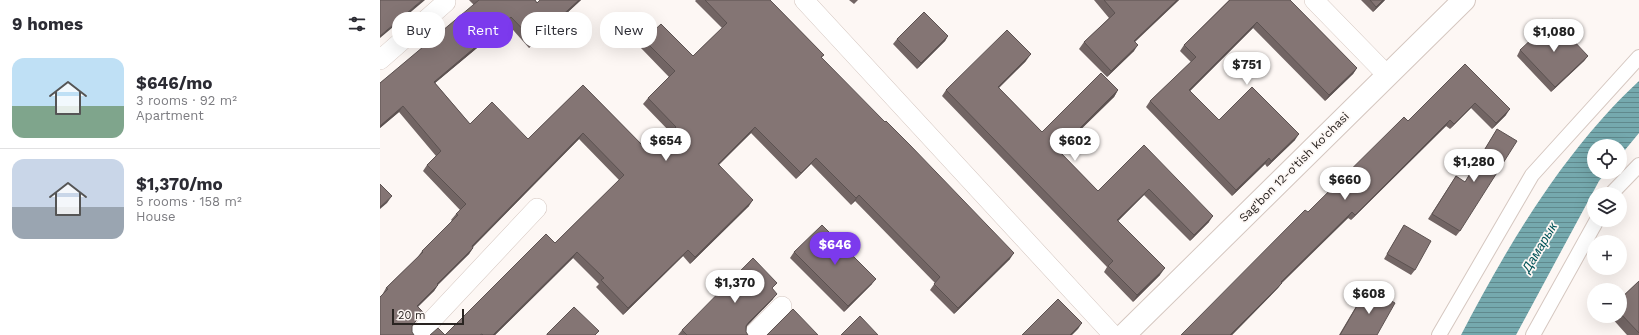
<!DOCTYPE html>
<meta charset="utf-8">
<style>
:root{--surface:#fff;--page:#f2f2f3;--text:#2b2b33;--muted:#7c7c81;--line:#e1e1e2;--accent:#7c3aed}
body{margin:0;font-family:"Work Sans",sans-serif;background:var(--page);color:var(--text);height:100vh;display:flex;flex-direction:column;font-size:15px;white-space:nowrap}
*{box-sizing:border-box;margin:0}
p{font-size:13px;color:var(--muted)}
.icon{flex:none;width:22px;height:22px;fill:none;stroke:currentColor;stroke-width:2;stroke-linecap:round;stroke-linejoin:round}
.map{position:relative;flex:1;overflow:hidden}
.drawer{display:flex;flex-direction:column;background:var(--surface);width:380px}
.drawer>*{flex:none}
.banner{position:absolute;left:12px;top:12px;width:380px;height:36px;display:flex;gap:8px}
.fabs{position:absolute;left:1207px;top:139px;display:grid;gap:8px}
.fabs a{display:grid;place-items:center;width:40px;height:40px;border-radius:50%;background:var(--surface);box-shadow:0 4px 16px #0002;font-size:20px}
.scale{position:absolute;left:12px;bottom:10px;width:72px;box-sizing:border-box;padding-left:4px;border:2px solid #292421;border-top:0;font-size:11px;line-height:14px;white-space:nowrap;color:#292421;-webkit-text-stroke:3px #fdf7f4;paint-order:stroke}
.price{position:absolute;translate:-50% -34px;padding:0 9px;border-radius:14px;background:#fff;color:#222;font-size:13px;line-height:26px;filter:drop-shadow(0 1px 2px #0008)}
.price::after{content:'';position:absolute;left:50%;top:24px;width:12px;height:9px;margin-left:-6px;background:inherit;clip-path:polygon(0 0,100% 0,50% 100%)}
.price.selected{background:var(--accent);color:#fff}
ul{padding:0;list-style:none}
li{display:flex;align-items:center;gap:12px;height:100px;padding:0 12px}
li+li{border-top:1px solid var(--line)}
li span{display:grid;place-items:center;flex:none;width:112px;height:80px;border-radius:12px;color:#555}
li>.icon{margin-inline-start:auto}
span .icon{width:48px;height:48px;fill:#fffc;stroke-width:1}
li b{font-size:17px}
h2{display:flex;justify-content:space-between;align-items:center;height:48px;padding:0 12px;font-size:17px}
.tag{padding:0 14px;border-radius:16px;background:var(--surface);box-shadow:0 4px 16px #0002;font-size:14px;line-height:36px}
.tag.selected{background:var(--accent);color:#fff}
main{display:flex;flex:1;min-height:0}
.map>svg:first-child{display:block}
</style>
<main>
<section class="drawer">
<h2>9 homes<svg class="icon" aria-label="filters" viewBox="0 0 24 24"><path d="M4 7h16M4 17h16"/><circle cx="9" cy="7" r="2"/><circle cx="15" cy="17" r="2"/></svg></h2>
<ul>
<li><span style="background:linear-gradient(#bfe0f5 60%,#7fa58c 0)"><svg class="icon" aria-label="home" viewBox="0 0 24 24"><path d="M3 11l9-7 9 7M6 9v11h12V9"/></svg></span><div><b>$646/mo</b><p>3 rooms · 92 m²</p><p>Apartment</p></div></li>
<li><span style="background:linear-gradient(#c9d6e8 60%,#9aa5b1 0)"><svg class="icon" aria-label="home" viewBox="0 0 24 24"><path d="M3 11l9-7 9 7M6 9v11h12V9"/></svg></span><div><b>$1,370/mo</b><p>5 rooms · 158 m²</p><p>House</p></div></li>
</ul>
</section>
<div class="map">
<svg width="1259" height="335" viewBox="0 0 1259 335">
<defs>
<pattern id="water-rules" width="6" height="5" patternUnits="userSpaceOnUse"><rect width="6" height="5" fill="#75a9ae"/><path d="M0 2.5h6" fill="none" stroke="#60898d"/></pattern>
</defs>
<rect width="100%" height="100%" fill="#fdf7f4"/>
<path fill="url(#water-rules)" d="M1259 81V133L1240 156V146H1214V172H1226L1219 181 1136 335H1081C1120 260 1165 183 1221 120 1233 106 1246 93 1259 81Z"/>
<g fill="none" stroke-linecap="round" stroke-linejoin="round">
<g stroke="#d5c7c0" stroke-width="16">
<path id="pedestrian" d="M1231 194 1259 165
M1059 335 1152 175 1259 57
M1153 335 1217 220"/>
</g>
<g stroke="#d5c7c0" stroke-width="20">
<path id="minor" d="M424 0 733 335
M934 0 1007 75
M0 60 66 2
M38 335 157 208
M373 335 402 306"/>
</g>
<g stroke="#d5c7c0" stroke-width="24">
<path id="secondary" d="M744 335 1084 0"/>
</g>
<use href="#pedestrian" stroke="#fff" stroke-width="14"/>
<use href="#minor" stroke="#fff" stroke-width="19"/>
<use href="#secondary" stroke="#fff" stroke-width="22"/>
</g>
<path fill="#726564" d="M89 0H155L157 3 160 0H201L149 48 127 23 55 83 90 124 148 139 203 85 270 153 291 133 263 104 268 98 289 77 260 47 264 40 313 56 342 28 315 1 316 0H390L444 55 441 58 630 259 574 314 550 290 555 283 475 201 471 205 431 164 416 179 371 133 339 165 369 206 310 264 303 256 243 315 216 287 219 284 193 258 115 335H50H65L175 243 239 180 199 139 93 247V248L89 254 58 285 54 291 38 307V319L2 295 6 288 37 258 42 251 72 221 71 220 76 214 80 210 43 171 47 165 56 156 19 112 0 128V83L94 5Z
M469 0H478L474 4Z
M714 0H799L755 42 754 51 727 77 699 49 704 42 729 18Z
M849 0H910L977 68 973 74 945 101 873 28 810 91 839 120 915 140 887 167 885 164 852 196 766 107 770 101 811 62 800 51 804 45Z
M981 0H1005L993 12Z
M568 36 565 41 537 69 513 44 517 39Z
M1140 50 1208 56 1204 61 1171 92 1137 56Z
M646 61 619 88 662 132 738 90 734 97 679 151 718 191 764 145 829 222 810 241 764 195 738 221 780 275 753 302 724 272 727 267 562 96 566 90Z
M1085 64 1126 115 1112 129 1091 108 1070 129 1066 126 971 220 968 218 902 283 898 288 852 335H801L928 212 1028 121Z
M1117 129 1080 231 1076 236 1048 219 1076 176 1085 182Z
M1024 225 1035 270 1031 275 1004 259Z
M414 252 492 284 464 312 410 258Z
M1259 281V335H1247L1230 316H1240V299Z
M988 287 997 335H959L984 293Z
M393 289V299L367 326 366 332 368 335H298L302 330Z"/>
<path fill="#5c5251" d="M42 0H45L0 38V36Z
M199 0H201L149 48 154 41Z
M797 0H799L749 47 754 41Z
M1003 0H1005L993 12 996 7Z
M131 17 127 23 49 88 54 82Z
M877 22 873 28 805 96 809 90Z
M568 36 565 41 537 69 541 63Z
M758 45 754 51 727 77 731 71Z
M651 54 646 61 613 93 618 87Z
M1208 56 1204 61 1171 92 1175 87Z
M977 68 973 74 945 101 949 95Z
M738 90 734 97 673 156 678 150Z
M1095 103 1091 108 1070 129 1074 124Z
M23 106 19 112 0 128V126Z
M1130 109 1126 115 1112 129 1116 123Z
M1070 120 1066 126 971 220 975 215Z
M375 127 371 133 333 170 338 164Z
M203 133 199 139 87 253 92 246Z
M919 134 915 140 887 167 891 161Z
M436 158 431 164 416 179 421 173Z
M889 158 885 164 852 196 856 190Z
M769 189 764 195 733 226 737 220Z
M479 195 475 201 471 205 476 198Z
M12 196 7 203 0 209V207Z
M373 200 369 206 310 264 315 257Z
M972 212 968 218 897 287 901 282Z
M833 216 829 222 810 241 814 235Z
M93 248 89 254 52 290 57 284Z
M308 250 303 256 243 315 248 308Z
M197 252 193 258 115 335H113Z
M634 253 630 259 574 314 578 308Z
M785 268 780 275 753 302 757 295Z
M496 279 492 284 464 312 468 306Z
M902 283 898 288 852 335H850Z
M58 285 54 291 32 312 37 306Z
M397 294 393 299 365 328 369 322Z
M702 323 698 329 692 335H690Z"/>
<path fill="#847574" stroke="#5c5251" d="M0 0H42L0 36Z
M99 0H155L157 3 160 0H199L154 41 131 17 54 82 90 124 112 102 148 139 203 85 270 153 296 127 268 98 295 71 264 40 281 24 313 56 347 23 325 0H390L444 55 441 57 505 122 506 121 530 145 634 253 578 308 554 284 560 277 479 195 476 198 436 158 421 173 375 127 338 164 373 200 315 257 308 250 248 308 221 280 224 278 197 252 113 335H103L102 334 100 335H50L58 328 65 335 166 234 175 243 244 175 203 133 92 246 93 248 57 284 58 285 37 306 43 312 32 326V332L34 335H0V297L8 289 6 288 43 252 42 251 78 215 76 214 86 204 47 165 61 151 23 106 0 126V83Z
M724 0H797L754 41 758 45 731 71 704 42 735 13Z
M850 0H910L977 68 949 95 877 22 809 90 839 120 872 87 919 134 891 161 889 158 856 190 770 101 816 57 804 45Z
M990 0H1003L996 7Z
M544 12 568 36 541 63 517 39Z
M1173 19 1208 56 1175 87 1140 50Z
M627 30 651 54 618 87 662 132 721 73 738 90 678 150 718 191 764 145 833 216 814 235 769 189 737 220 785 268 757 295 728 266 733 261 566 90Z
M1085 64 1130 109 1116 123 1095 103 1074 124 1070 120 975 215 972 212 901 282 902 283 850 335H801L925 210 928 212 1024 117 1028 121Z
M1117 129 1137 141 1080 231 1052 214 1076 176 1085 182Z
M0 184 12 196 0 207Z
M442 225 496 279 468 306 414 252Z
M1024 225 1051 241 1035 270 1007 254Z
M373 258 397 283 392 288 397 294 369 322 366 326V332L368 335H307L302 330Z
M1259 281V333L1240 313V299Z
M988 287 1015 303 997 335H960Z
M678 299 702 323 690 335H642Z
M194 307 219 331 215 335H167V334Z
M413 309 438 335H387Z
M480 316 498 335H461Z"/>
<g text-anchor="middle" stroke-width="3.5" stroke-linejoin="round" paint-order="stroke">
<g font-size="12" fill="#292421" stroke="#fdf7f4">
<text transform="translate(914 167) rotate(-45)" y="4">Sag'bon 12-o'tish ko'chasi</text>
</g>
<g font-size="13" font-style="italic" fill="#005358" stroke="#fdf7f4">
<text transform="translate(1159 247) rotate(-59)" y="5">Дамарык</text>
</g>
</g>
</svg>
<div class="fabs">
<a><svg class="icon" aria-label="locate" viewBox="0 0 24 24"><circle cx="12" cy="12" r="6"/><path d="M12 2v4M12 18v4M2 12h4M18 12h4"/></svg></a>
<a><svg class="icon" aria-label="layers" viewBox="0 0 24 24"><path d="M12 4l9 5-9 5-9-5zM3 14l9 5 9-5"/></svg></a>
<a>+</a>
<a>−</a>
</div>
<div class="scale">20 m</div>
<b class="price" style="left:1174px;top:53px">$1,080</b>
<b class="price" style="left:867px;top:86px">$751</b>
<b class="price" style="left:286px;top:162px">$654</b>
<b class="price" style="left:695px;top:162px">$602</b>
<b class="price" style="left:1094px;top:183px">$1,280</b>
<b class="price" style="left:965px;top:201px">$660</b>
<b class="price selected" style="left:455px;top:266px">$646</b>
<b class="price" style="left:355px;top:304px">$1,370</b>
<b class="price" style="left:989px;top:315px">$608</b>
<div class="banner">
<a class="tag">Buy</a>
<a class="tag selected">Rent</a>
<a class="tag">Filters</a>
<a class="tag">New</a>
</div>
</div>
</main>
